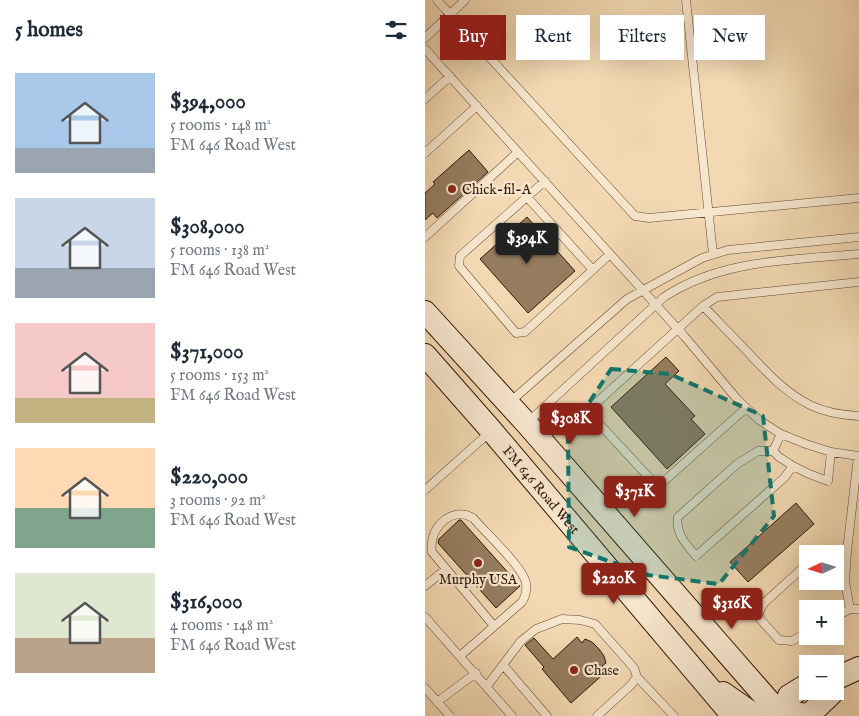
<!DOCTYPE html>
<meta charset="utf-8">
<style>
:root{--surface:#fff;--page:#f6f6f7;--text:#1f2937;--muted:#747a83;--accent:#8f2418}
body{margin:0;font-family:"IM FELL English",serif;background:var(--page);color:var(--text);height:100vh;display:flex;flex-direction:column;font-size:19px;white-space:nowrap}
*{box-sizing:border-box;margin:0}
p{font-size:16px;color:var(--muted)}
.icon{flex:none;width:28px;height:28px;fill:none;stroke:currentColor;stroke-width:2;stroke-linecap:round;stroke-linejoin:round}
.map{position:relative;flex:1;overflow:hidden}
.panel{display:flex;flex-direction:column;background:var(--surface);width:425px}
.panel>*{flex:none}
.hud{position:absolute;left:15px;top:15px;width:344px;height:45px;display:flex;gap:10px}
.needle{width:32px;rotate:266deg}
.buttons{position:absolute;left:374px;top:545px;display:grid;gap:10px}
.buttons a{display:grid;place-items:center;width:45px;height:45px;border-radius:0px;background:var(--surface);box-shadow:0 5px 20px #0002;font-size:25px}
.price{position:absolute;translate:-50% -42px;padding:0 11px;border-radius:5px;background:var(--accent);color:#fff;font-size:16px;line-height:32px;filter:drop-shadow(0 1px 2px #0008)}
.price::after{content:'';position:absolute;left:50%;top:30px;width:15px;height:11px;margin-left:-8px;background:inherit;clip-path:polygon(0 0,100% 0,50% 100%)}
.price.on{background:#222;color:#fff}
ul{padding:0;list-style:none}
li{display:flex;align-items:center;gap:15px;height:125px;padding:0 15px}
li span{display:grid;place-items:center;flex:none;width:140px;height:100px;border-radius:0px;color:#555}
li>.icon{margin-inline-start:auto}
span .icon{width:60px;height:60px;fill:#fffc;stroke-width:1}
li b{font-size:21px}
h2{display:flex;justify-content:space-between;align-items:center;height:60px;padding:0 15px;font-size:21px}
.chip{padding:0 18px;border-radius:0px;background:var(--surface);box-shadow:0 5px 20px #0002;font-size:18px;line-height:45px}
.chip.on{background:var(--accent);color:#fff}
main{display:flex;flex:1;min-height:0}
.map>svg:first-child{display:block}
</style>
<main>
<section class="panel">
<h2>5 homes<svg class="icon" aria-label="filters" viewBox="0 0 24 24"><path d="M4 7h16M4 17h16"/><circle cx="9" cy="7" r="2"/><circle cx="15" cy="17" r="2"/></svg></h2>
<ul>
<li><span style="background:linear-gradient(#a9c7e8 75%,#9aa5b1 0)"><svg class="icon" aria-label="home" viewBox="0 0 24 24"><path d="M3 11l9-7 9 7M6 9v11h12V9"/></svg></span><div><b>$394,000</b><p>5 rooms · 148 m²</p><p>FM 646 Road West</p></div></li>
<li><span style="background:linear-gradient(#c9d6e8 70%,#9aa5b1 0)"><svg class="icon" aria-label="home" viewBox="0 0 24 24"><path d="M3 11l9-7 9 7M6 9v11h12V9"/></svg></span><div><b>$308,000</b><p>5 rooms · 138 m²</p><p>FM 646 Road West</p></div></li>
<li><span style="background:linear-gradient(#f6c9c9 75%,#c2b280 0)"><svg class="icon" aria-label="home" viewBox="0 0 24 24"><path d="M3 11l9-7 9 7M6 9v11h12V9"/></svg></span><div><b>$371,000</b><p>5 rooms · 153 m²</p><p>FM 646 Road West</p></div></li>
<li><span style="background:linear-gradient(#ffd9b3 60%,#7fa58c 0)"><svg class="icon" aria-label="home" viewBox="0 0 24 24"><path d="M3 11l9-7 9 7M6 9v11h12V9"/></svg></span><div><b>$220,000</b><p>3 rooms · 92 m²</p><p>FM 646 Road West</p></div></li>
<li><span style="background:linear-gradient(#dfe7d0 65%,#b9a48a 0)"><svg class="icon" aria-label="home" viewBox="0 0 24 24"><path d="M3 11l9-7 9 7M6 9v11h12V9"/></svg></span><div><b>$316,000</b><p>4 rooms · 148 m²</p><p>FM 646 Road West</p></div></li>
</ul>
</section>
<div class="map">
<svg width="434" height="716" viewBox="0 0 434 716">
<rect width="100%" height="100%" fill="#f3d9b3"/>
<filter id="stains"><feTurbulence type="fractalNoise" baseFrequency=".004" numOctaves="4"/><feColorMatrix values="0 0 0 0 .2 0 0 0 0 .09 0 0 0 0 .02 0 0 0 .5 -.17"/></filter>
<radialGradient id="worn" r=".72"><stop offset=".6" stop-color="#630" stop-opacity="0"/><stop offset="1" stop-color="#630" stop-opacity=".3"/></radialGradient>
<path fill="#967c5f" stroke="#321705" d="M44 150 63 172 12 218 8 213 0 220V193L10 184 8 182Z
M102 217 150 271 103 313 55 259Z
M241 357 254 371 240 384 270 416 266 419 280 434 242 469 186 407Z
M371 503 389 524 323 582 305 562Z
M34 520H36L95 586 71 608 13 543 14 539Z
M152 637 157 643 160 639 167 642 174 649 179 656 181 663 177 666 182 671 146 703 117 669 119 667 100 645 109 638 128 659Z"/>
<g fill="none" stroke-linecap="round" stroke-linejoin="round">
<g stroke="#624830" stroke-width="9">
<path id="service" d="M12 0 210 216 224 218 434 198
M261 0 288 254
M0 38 40 0
M0 49 260 337 312 399 334 420 356 434 381 444 406 452 434 456
M0 99 25 76
M0 153 52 106
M120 181 35 256 34 266 91 333 100 332 184 255
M102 197 168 270
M0 237 93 152
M278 306 292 297 434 282
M85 402 202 299 277 258 303 250 434 237
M321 408 237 483 230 484 168 417 167 410 169 405 278 306C291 319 303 332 316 345 337 367 357 391 385 405 401 413 417 415 434 416
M103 422 239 297C297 259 367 260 434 254
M348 451 354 457 368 466 359 478 271 556C261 544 250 533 253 517L312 464 333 451H348L356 434
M368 466 384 474 403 481 406 452
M0 490 65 432
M422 551 420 582 425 609
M409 554 422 551 433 456
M382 564 339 603 334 612 335 619 354 640 367 641 382 632
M0 586 21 569
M0 617 87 716
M410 617 425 609H434
M35 656 97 602C101 596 102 591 101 583 98 567 60 532 48 518 26 505 3 529 7 552L69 626
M79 666 122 716
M212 677 249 716
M62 686 96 641 111 629 137 619 155 620 170 624 209 668 212 677 206 685 172 716
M0 688 25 716
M12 702 51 673"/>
</g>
<g stroke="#321705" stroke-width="24">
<g id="secondary">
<path d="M0 312 102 424 357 716"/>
<path id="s1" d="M0 355 66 430 308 716"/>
<path d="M410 679 434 668"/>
<path d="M298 693 331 716"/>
<path d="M365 713 364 696 382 685"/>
<path d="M362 716 365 713 384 715 406 694V691"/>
</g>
</g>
<use href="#service" stroke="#f7e6ce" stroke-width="8"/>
<use href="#secondary" stroke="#f7e6ce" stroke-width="22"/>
</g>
<path fill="#0f766e" fill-opacity="0.2" stroke="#0f766e" stroke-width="4" stroke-dasharray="10 6" stroke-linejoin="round" d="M186 369 245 374 338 416 349 516 294 584 223 575 144 547 143 435Z"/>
<g fill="#8f2418" stroke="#f7e6ce" stroke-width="2">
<circle cx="27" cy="189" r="5"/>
<circle cx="53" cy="563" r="5"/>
<circle cx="149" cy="670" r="5"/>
</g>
<g text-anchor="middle" stroke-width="4.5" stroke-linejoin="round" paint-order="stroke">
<g font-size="14" fill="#321705" stroke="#f7e6ce" text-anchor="start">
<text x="37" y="194">Chick-fil-A</text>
<text x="53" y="584" text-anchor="middle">Murphy USA</text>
<text x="159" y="675">Chase</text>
</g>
<g font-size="14" fill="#321705" stroke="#f7e6ce">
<text dy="5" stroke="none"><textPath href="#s1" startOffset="178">FM 646 Road West</textPath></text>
</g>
</g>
<rect width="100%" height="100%" filter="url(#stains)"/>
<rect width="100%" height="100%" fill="url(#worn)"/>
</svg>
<div class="buttons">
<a><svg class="needle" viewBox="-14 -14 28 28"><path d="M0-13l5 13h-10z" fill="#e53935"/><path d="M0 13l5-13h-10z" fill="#747a83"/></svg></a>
<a>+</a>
<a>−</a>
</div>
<b class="price on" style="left:102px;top:265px">$394K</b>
<b class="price" style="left:146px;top:445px">$308K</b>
<b class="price" style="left:210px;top:518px">$371K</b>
<b class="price" style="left:189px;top:605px">$220K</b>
<b class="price" style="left:307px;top:630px">$316K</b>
<div class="hud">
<a class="chip on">Buy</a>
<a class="chip">Rent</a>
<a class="chip">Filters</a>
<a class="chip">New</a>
</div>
</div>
</main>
